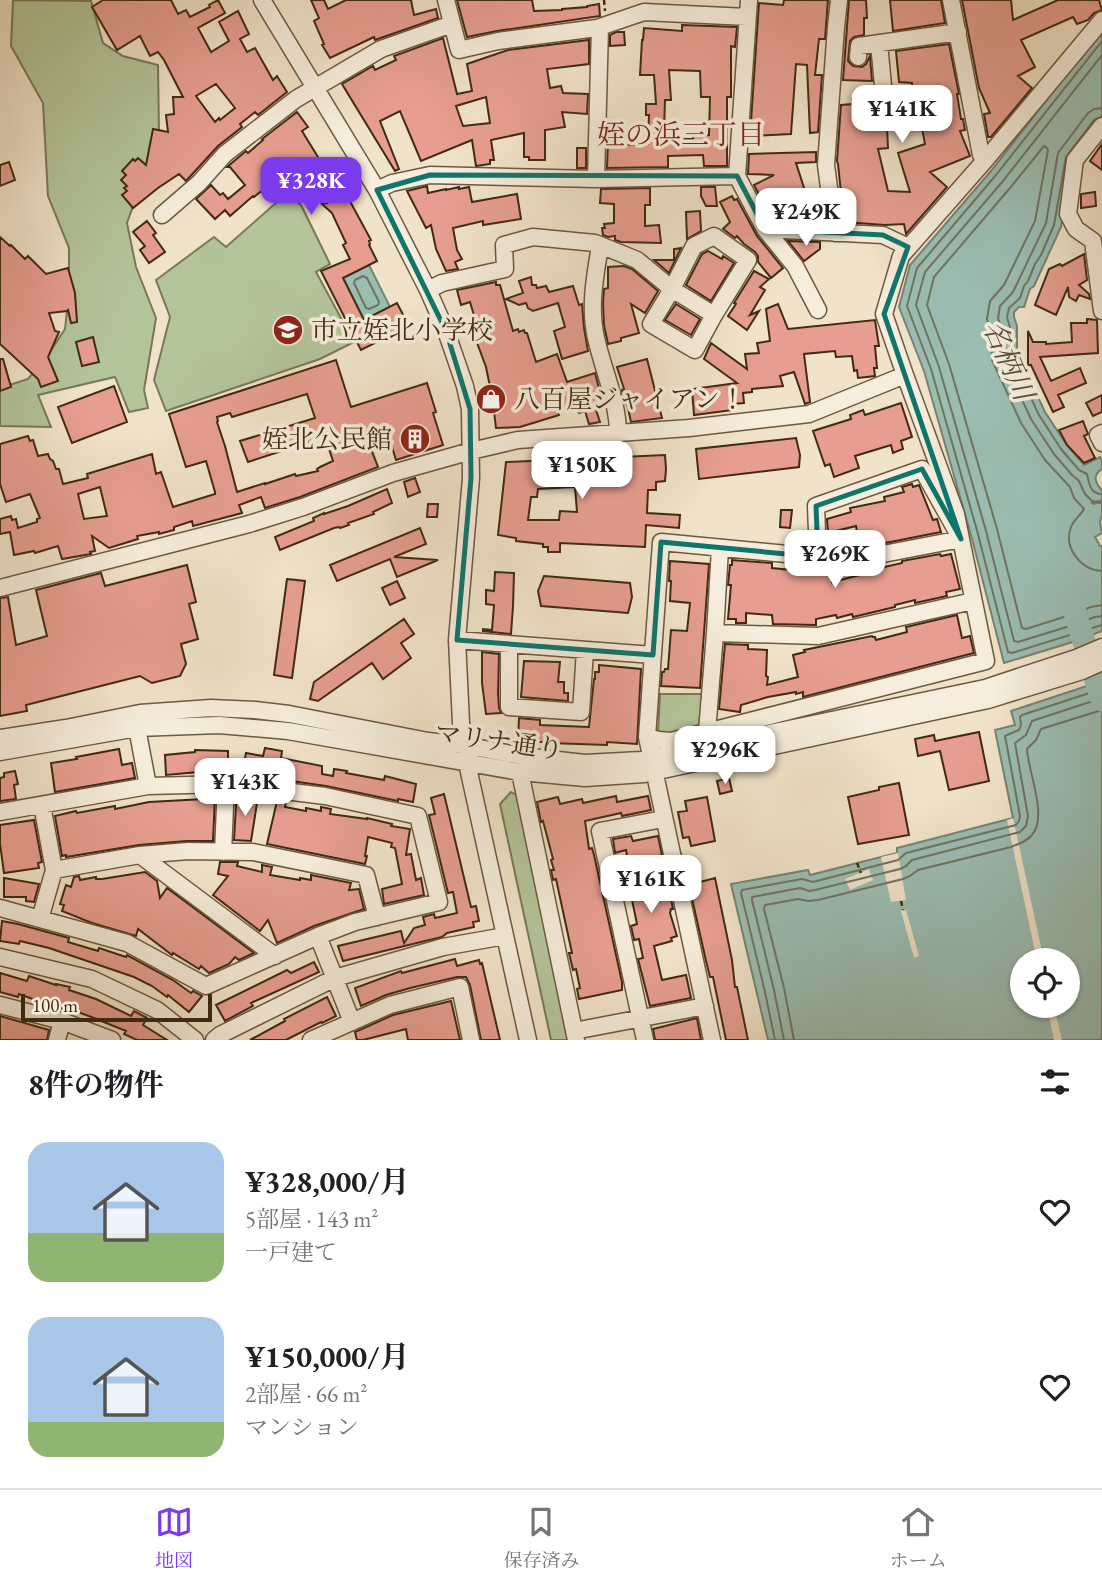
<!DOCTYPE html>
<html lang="ja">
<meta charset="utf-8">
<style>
:root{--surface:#fff;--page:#f6f6f6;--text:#202124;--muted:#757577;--line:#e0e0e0;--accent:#7c3aed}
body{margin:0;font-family:"EB Garamond","Noto Serif JP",serif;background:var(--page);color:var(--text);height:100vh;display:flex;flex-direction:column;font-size:26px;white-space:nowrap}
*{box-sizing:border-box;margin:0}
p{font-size:23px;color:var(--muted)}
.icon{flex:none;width:38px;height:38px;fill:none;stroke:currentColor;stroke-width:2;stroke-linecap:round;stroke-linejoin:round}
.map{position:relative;height:1040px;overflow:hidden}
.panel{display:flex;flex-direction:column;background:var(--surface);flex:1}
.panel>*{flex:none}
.tools{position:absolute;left:1010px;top:948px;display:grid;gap:14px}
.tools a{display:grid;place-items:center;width:70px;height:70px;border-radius:50%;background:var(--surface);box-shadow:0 2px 5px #0004;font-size:35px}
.scale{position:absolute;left:21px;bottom:18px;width:191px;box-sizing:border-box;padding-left:7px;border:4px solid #412a12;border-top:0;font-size:19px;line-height:24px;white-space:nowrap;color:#412a12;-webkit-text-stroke:5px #f6eddc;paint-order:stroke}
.price{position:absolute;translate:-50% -60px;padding:0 16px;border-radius:14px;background:#fff;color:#222;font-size:23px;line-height:46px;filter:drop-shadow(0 2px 4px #0008)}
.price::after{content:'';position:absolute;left:50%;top:42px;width:21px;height:16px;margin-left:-10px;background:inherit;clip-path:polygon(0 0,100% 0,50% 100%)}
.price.on{background:var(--accent);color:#fff}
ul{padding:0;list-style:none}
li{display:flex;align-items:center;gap:21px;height:175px;padding:0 28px}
li span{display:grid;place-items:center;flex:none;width:196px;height:140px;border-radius:21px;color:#555}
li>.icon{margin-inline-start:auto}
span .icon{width:84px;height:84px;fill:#fffc;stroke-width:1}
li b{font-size:30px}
h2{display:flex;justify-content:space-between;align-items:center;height:84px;padding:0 28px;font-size:30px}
.menu{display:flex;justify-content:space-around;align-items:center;height:98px;border-top:2px solid var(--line);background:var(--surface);font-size:19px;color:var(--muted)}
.menu a{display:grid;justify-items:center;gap:4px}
.menu .on{color:var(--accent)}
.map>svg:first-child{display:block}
</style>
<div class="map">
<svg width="1102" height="1040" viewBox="0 0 1102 1040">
<rect width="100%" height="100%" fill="#f1e3c9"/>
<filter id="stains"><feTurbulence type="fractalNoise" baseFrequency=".00286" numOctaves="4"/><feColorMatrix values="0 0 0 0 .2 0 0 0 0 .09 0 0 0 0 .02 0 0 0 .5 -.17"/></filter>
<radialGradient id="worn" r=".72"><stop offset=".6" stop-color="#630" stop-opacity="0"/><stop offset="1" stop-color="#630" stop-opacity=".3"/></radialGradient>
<path fill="#b4c59a" stroke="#7a7856" stroke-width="2" d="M13 0 91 1 103 43 123 56 158 65 159 134 127 223 136 267 156 318 144 390 148 408 129 412 115 377 38 395 51 427 0 426V388L28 379 46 358 65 329 69 292V248L48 196 43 103 11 46Z
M286 194 301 205 330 264 316 272 354 342 320 359 166 411 154 380 170 317 156 280 214 237 226 247Z
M660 694H704L701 729 666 738 658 733Z
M511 792 518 796 572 1040H551L500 804Z"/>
<path fill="#9bbeb3" stroke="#778373" stroke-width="2" fill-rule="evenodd" d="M1102 29V120L1072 159 1061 227 1034 286 1030 289 1024 307H1019L1014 312V317L1017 326V353L1045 412 1066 444 1084 465 1100 457 1102 461V469C1092 475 1095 483 1102 490V500L1092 503 1093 504 1102 502V514L1100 522 1102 533 1095 537 1100 546H1102V631L1076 641 1004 663 971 535 924 371 899 307 910 265 991 171Z
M369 265 390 307 364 320 343 278Z
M1102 681V1040H768L731 884 808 870 810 875 897 853V848L1013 818 995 730 1015 725 1011 711ZM1022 961H1068V1006H1022Z"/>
<path fill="#f1e3c9" d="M1013 818 1044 961H1037L1007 820Z
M898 853 906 900 891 902 881 857Z
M869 869 873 880 850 890 845 879Z
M906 910 919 956 914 958 901 911Z
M1047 1006H1054L1062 1040H1054Z"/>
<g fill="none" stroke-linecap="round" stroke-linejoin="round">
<path stroke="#6e7462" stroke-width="2" d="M1102 41 996 175 917 268 907 306 931 369 978 534 1008 652 1012 653 1102 625
M1102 55 1003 181 925 272 916 305 939 367 986 531 1014 641 1018 642 1070 626 1095 617 1102 616
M1102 108 1094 109 1088 113 1058 153 1046 223 1013 292 1000 306 998 318 1002 330V357L1031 419 1054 454 1072 475 1079 481 1085 494 1092 501 1102 503
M1101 117 1094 120 1066 157 1054 225 1041 255 1035 264 1028 281 1024 286 1020 298 1009 308 1007 317 1010 328 1011 355 1039 415 1061 449 1079 470 1087 474C1089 483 1090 494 1102 494
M363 276 367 278 379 302 378 305 369 309 366 308 354 283 355 280Z
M1102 571C1081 570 1063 548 1071 527 1074 519 1081 515 1084 509L1074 498 1070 487 1045 460 1021 423 992 360 991 332 987 319 990 301 1004 285 1035 221 1048 150 1046 147 1044 146 1010 188 934 277 927 305 949 364 997 529 1022 628 1026 629 1067 616 1091 607 1102 605
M775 1040 765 992 741 893 742 890 802 879 813 882 898 860 906 853 1016 825 1019 821 1020 816 1005 736 1019 730 1021 725 1020 717 1022 715 1102 689
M784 1040 774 990 752 900V897L800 888 809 891 815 890 900 869 906 866 912 860 1020 832 1026 826 1028 816 1015 743 1026 735 1032 721 1102 698
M794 1040 784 988 764 909 765 905 798 899 808 901 818 900 903 879 910 876 918 870 1011 847C1018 844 1026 842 1031 836 1049 818 1028 772 1027 749L1036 740 1041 729 1102 710"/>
<path stroke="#9bbeb3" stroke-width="23" d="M1074 609 1102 700"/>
</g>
<path fill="#e79e90" stroke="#412a12" stroke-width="2" fill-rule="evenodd" d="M103 0H171L178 14 186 10 190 17 210 7 209 5 218 0 225 13 198 28 211 52 229 41 219 22 238 11 249 34 240 39 247 52 255 48 273 80 277 76 287 92 258 115 255 112 240 124 242 127 218 146 186 181 179 174 158 188 133 208 122 195 127 191 124 188 127 186 121 180 126 175 122 171 133 159 135 161 138 158 146 165 153 129 168 132 166 115 174 114 173 97H183L164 60 158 52 150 56 140 36 117 50 92 7ZM216 84 235 108 220 120 219 118 215 122 196 96Z
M311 0H324L328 9 346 0H411L414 15 436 9 438 18 375 40 374 37 330 58 322 45 324 44 314 21 319 18Z
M457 0H532L534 11 562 10V9L587 7V6L599 4 600 16 497 31 467 37Z
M784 0H828L825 39H819L815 75H822L818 132 810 133 807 65 796 64 791 134 750 136 759 3 783 5Z
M849 0H866L867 18H864V35L854 37 850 41 848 61 853 66 862 67 866 64 870 56 872 81 843 80Z
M890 0H941L945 23 893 31Z
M962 0H1011L1013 20 1058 0H1099L1102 10 1094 13 1088 20 1077 24 1073 17 1021 40 1035 67 1018 76 1032 88 991 137H988L984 114 990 113 979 88Z
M682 25 737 27 735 47 731 46V97H727V166H704L703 155 668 156V167L607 168 608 141H619L618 145 648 144 649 115H646V104H656L654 75H640L642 40H643L644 28 682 31ZM669 70 700 71 701 97H710L709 135 693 136V139H669L670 131 664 130 665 100H671Z
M616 32H624L625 45 610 46V35Z
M443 38 457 94 472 91 467 64 508 50 589 40V64L547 69 550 88 561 86 563 93 588 94 587 114 562 112 565 127 545 130V160H529V157H524V133L491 140 494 160H490V164L476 166 472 140 421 161 400 111 380 121 399 169 395 171 342 84 373 66 375 70 396 60 394 56ZM486 97 490 123 463 126 456 106Z
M949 44 959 94H957L961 119H963L965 130 960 131 970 156 930 172 947 187 906 234 904 224 885 225 844 222 838 164 837 161 841 105 853 104 852 99 874 97 877 123 881 128H887L888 148 878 149 888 191 910 192 898 153 925 144 921 123 924 122 917 87H912V83L899 82 896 51Z
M297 112 308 127 302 131 318 157 316 158 326 174 333 170 371 240 369 241 370 244 369 245 377 261 343 278 364 320 397 303 409 326 361 350 321 271 350 259 343 245 346 243 332 213 322 204 327 203 308 174 307 175 304 170 289 179 286 174 267 190 265 188 254 197 253 196 230 216 225 210 215 219 196 199 211 185 220 195 223 193 228 199 245 185 230 167H227L246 151 248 153 263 140 262 139Z
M1102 144V170L1090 161Z
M577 148H586V168H577Z
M816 152V162L796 163 806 194 807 212H810V221L777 219 776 206 767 210 754 185 774 175 748 174 749 154Z
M9 162 15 180 0 186V165Z
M427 186 428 193 446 189V190L459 187V189L469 187 472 202 517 194 521 219 483 225V221L453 228 457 250 462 259 455 262 458 269 446 271 436 249 431 225 426 228 407 191Z
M701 187H715L717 206H706L701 196Z
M650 188V205H645V226L659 225 661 243 621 242 615 240V236L608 237 603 235 602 228H605L604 224 614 223V204L600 203 601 189Z
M1095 192 1096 206 1081 208V194Z
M732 196 734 200 737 199 757 236 783 268 771 278 758 262V256L755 252 744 244 737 236 735 238 723 229 730 222 720 202Z
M700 211 701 231 687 239 686 212Z
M147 221 156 233 153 235 165 252 149 263 140 250 145 246 133 232Z
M0 237 10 246 11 245 25 259 28 256 46 274 68 268 75 293 77 322 71 323 68 310 67 311 49 313 55 331 59 332 48 357 58 381 41 387 38 379 0 344Z
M788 241 820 242V249L804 261Z
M681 248 669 273 654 260H674V249Z
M708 251 722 259 723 256 734 263 711 301 686 285 702 254Z
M1084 254 1087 280 1079 285 1089 294 1090 299 1079 295 1076 301 1069 297 1068 287 1056 315 1035 305 1049 269 1060 264 1062 266Z
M624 266 632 269 658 291 645 313 631 304 639 333 621 338V341L608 344 604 325 603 303 604 289 608 288V267Z
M754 271 769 279 760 287 765 290 750 315 759 311 747 330 728 316 736 304 734 303Z
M531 277 532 285H536L537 288 546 286 549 292 573 286 579 305 582 304 584 328 588 351 562 359 554 331 565 327 558 303 533 311 528 308 526 303 519 305 506 299 523 293 519 281Z
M496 282V285H500L513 331 518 329 519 332 524 330 525 333H527L536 362 557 354 567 382 595 373 601 396 598 397 601 406 595 407 600 422 589 424 585 411 579 413 576 406 558 412 559 415 520 427 496 428 494 411H495L486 367 476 340 481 339 470 302 461 305 457 290Z
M676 304 700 319 691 335 665 320Z
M778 304 788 329 875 320 879 346H875L877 368H874L875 376 858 378 857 370 854 371 852 356 836 357 835 351 804 354 810 402 805 404 794 372 780 376 783 386 752 389V392L743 393 744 403 732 404 733 410 694 415 692 389 737 383 704 359 711 343 747 369 745 354 759 353 757 343 770 341 766 309Z
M1087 319 1097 320 1098 353 1040 357 1051 381 1080 368 1086 383 1058 395 1064 407 1053 412 1031 365H1028V331L1033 342H1046V344L1072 342 1071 323H1087Z
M93 337 99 362 82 366 76 342Z
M0 359H3L11 387 0 391Z
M647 359 662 418 631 422 627 404H625L622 390 624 389 617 367Z
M336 360 351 407 427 383 436 412 433 413 443 445 396 460 388 434 368 441 378 467 300 497 265 508 261 497 239 505 242 513 193 526 192 521 174 527V530L159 534V532L137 536 138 539 109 548 92 536 95 551 90 552 91 554 62 559 58 546 35 553 34 551 14 555 10 532 0 534V519L11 516 12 520 16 519 18 528 37 522V519L40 518 30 494 6 502 0 484V444L28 436 30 441 33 440 38 456 48 454 50 459 53 461 56 469H59L63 484 88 478 87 474 152 454 156 474 161 472 173 507 215 494V492L206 461 186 467 169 414ZM307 394 315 418 240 441 248 462 325 437 333 461 320 467 317 469 318 471 296 476 295 474 265 484V483L237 492 225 446 217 422 218 421 217 417 230 413 232 417ZM100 487 107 516 84 519 78 494Z
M114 386 127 422 72 443 58 407Z
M1102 395V412L1093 416 1086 403Z
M901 403 912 437 901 441 903 449 893 453 891 445 855 456 859 468 834 477 830 464 825 466 813 431 851 419 850 415 863 410 865 415Z
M1083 421 1088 434 1084 436 1095 458 1084 463 1067 445 1059 430Z
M796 438 800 455 799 467 699 479 696 449Z
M665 455 666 469 665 481 656 482V490H648L647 513 680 515 679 528 646 525 645 547 560 543V552H548V547H543V544L516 541V538L498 535 506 462ZM575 487 577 512 560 511 559 520H528L531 497H537L538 489Z
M415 478 420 492 408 497 404 482Z
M912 484 913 487 919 485 933 520 937 519 941 532 860 548 856 526 828 533 827 519 851 512 850 508 885 501 884 497 904 492 902 487Z
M387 489 392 503 373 512 374 514 348 523 349 525 340 528 339 527 334 528 280 550 275 537 314 521 313 518 324 513V514L348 506Z
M428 504H438L437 517H427Z
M781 510H792L790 528 780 527Z
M420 528 426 544 394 557 438 560 397 577 390 559 337 581 330 565Z
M940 554 941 556 951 554 960 589 946 592 947 596 915 603V600L895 605V607L853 617 852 614 837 618 836 615 816 619V625L773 624 772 615 746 613V623H736V619H728L731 585H728L730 565H732V560L772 563V568L832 574V582L880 570V568L902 563V561Z
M670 561 709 564 700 688 661 686 662 672H664L665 669H668L671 630 687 631 690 603 670 601 671 581H669Z
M187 565 196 602 189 604 198 639 181 644 186 664 180 676 152 683 140 676 26 705 27 711 0 716V598L8 597 16 645 47 636 36 590 101 573 105 586Z
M495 572 514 573 513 606 511 634 483 631V629L492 630 494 605 486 604V590L494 591Z
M544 576 630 583 632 597 628 613 541 606 538 591Z
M287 579 305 581 292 678 274 675Z
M397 581 405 598 390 605 382 588Z
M957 615 962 638 970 636 974 653 803 697V692L796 694V692L768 697 741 705 740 712 719 709 725 644 748 645V649L767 650 766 676 768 677 767 685 798 677 793 655 805 652 804 650 872 636 873 637H875L876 640 907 632 906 627Z
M404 619 414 634 401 643 411 658 383 679 372 663 318 701 310 699 314 682Z
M482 652 499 654 498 693 499 708 501 713 486 714 482 683Z
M524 661 560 662 558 682H564V693H568V701L521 697Z
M599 665 641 669 637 744 607 742V745L549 743 518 739 519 718 540 720V725L589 727 594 679H595V672H599Z
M979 732 989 781 949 790 940 751 918 756 915 739 934 735 935 741Z
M265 748 282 751 281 758 322 766V774L333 776 334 769 347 771 346 773 384 780 385 776 416 784 413 802 398 799V801L326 786 242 774 246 753 263 756Z
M119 749 122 765 132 763 135 778 55 792 51 763 77 759 76 757Z
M195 750 228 751V774H217V768H197L198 772 166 775 165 755 195 752Z
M15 771 18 784 14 785 16 799 0 801V778L4 777V773Z
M729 778 732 791 720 794 717 781Z
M899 783 909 835 858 844 848 797 879 790V787Z
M444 794 471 907 476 906 479 921 473 922 474 927 447 933 442 937 425 941 343 961 338 946 401 931 404 943 414 928 425 925 423 917 434 914 435 918 457 913 453 892 448 893 429 815 435 814 431 798Z
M239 796 255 798 254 802 257 803 251 841 234 840 236 805 237 798H239Z
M616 796 617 802 648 796 651 810 622 816 621 813 585 821 589 849 592 848 594 855 622 982V990L579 999 577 989 580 988 576 969 573 970 569 953H572L556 879 553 880 551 870H554L551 860 553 859 543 821 541 822 537 802 558 797 560 804 582 799 583 803Z
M204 797H215L213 841H187L139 845 66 857V855L62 856 55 816 76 811 77 813 115 806V809L149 802 204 799Z
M707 797 715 841 691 846 689 837 683 838 678 812 687 811 685 801Z
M277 801 286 802 285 807 306 811V808L321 811V807L331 809 330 814 367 819V818L392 824 391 826 410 829 406 855 411 854 416 880 421 878 424 895 384 904 382 889 402 884 395 848 391 847 392 843 368 837 365 856H367L365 864 267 844Z
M34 820 42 862 38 863 39 868 4 873 0 844V825Z
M631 836 633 841 658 836 673 909H671L670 913 677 936 671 938 672 941 654 946 662 980 686 975 691 998 650 1006 638 959 643 958 639 939 634 940 631 926 637 924 630 890 624 891 620 876 630 874 626 850 615 853 613 839Z
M220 862H238L237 866 262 872V865L272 867 270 875 300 880V878L311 880V875L351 883 349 890 359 889 364 909 314 926 277 943 268 920 260 931 213 895 228 876 218 874Z
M145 872 157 881 160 898 167 888 254 953 239 960 235 957 229 964 209 973 201 966 199 969 173 953 172 955 138 929 136 936 92 923 62 911 64 905 60 904 66 885 71 887 74 877 79 876 80 880 96 877V879H102Z
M4 878 39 884 34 902 26 901V897H4Z
M715 878 732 960 735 987H737L748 1040H726L713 977H710L706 961 689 885Z
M2 921 18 924 69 938 68 942 98 951 99 948 126 957 127 955 173 980 191 993 193 991 202 996 189 1012 168 995 167 997 152 986 134 977 49 948 20 941 19 944 0 941Z
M455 959 457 966 479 960 480 964 482 963 500 1040H481L470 985 466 977H457L410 988 386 995 361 1006 355 988 401 971 402 973Z
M314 962 319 972 251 1003 253 1006 225 1021 216 1005 287 970 291 973Z
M0 973 27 981 29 976 56 985V984L70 987 69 990 96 999 131 1016 134 1011 147 1018 143 1025 167 1040H137L124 1034 126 1031 94 1018 64 1007V1009L52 1006 19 994 18 997 0 992Z
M327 997 336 1016 322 1023 321 1022 286 1040H250L285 1021 284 1019Z
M451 1001 460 1040H408L406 1029 363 1040H357L355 1032 393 1015Z
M0 1016 49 1030 47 1040H0Z
M697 1018 701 1040H655L653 1029Z"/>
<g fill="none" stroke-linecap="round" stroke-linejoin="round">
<g stroke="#6d5840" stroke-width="19">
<path id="minor" d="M262 0 377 190 428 290 446 331 465 386 470 409 471 478 457 640 461 723 467 763 528 1040
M446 0 459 50 498 41 597 28 644 12 747 17
M749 0 737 176 765 229 883 235 908 247
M951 0 981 155 987 158
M879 43 886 118
M858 57 859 46 958 32
M1102 126 1075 160 1068 214 1076 229 1093 241 1102 311
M596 179 737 176
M377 190 392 183 430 175 596 179 600 27
M162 215 199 183 225 154 296 99 381 49 452 24
M765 229 795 266 818 310
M835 233 826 165 836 27 839 0
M714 236 748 260 714 315 695 350 651 324 672 289 694 246Z
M600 246C595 276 589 307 596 338 603 370 618 401 618 434
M428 290 442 283 505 269 504 245 533 237 595 243 637 260 672 289 714 315
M1102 433 1098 435 1102 443
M818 557 852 560 961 539 956 514 905 375 884 314 901 256 987 158 1102 20
M0 588 249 524 303 507 393 473 471 451 518 440 689 428 809 414 905 375
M715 633 720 548
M457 640 653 655
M509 645V707L581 712 585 650
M139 720 137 728 148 786
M707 732 715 633 818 636 973 601
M647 737 661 542 818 557 816 506 922 469 961 539 986 661 671 741 659 740 647 737 712 1040
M0 738 66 728 140 713 211 708 255 710 289 714 428 741 463 745 522 756 585 763 641 760 985 688 1076 658 1102 647
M0 752 137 728 219 725 288 731 520 772 585 778 644 774 988 700 1082 671 1102 662
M520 772 576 1040
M42 805 54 870
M0 812 148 786 228 784 325 796 418 816 439 902 355 922 318 936 206 986 127 943 0 908
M223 852 226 784
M140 855 275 956
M40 919 54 870 140 855 188 851 253 852 366 875 377 917
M318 936 352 1022
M0 957 92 979 157 1010 195 1040
M0 1005 62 1021 112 1040
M574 1031 705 1006
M57 1040 62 1021
M214 1040 220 1035 335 978 443 947 505 936
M311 1040 390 1005 460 987 471 1040
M645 1040 600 831 663 819"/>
</g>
<path stroke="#412a12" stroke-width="2.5" stroke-dasharray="5 3.5" stroke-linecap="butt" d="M604 0 605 11
M857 863 861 873
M901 901 903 910"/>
<use href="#minor" stroke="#f6eddc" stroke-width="16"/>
</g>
<path fill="none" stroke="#0f766e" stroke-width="5" stroke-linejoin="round" d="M430 175 737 176 765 229 883 235 908 247 884 314 961 539 922 469 816 506 818 557 661 542 653 655 457 640 471 478 470 409 446 331 377 190Z"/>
<defs>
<g id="school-disc" transform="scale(1.575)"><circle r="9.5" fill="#8f2418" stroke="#f6eddc"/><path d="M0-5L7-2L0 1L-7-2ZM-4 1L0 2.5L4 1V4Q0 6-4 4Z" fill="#fff"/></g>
<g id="shop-disc" transform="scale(1.575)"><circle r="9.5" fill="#8f2418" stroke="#f6eddc"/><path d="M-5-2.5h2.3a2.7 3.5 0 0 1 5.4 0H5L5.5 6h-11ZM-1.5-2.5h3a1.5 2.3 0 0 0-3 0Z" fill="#fff"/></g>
<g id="building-disc" transform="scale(1.575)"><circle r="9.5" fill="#8f2418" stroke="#f6eddc"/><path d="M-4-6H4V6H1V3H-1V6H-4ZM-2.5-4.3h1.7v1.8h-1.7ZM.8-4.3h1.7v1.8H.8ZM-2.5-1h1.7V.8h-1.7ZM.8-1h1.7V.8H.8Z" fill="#fff"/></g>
</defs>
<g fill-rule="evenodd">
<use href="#school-disc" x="288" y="330"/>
<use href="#shop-disc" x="491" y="399"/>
<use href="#building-disc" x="415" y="439"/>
</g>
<g text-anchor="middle" stroke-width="7" stroke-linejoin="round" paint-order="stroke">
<g font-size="26" fill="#412a12" stroke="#f6eddc" text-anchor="start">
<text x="311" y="339">市立姪北小学校</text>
<text x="514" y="408">八百屋ジャイアン！</text>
<text x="392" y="448" text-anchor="end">姪北公民館</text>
</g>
<g font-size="26" fill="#412a12" stroke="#f6eddc">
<text transform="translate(499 741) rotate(8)" y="9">マリナ通り</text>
</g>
<g font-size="28" fill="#7a1f14" stroke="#f6eddc">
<text x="681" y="144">姪の浜三丁目</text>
</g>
<g font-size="28" font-style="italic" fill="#584f3a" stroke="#f6eddc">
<text transform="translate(1009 360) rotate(66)" y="10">名柄川</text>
</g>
</g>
<rect width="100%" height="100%" filter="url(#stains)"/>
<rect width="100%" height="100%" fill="url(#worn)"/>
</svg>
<div class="tools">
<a><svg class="icon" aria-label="locate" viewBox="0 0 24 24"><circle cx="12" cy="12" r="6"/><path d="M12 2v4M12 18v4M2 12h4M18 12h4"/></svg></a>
</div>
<div class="scale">100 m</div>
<b class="price" style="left:902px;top:145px">¥141K</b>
<b class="price on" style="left:311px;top:217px">¥328K</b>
<b class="price" style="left:806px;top:248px">¥249K</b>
<b class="price" style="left:582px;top:501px">¥150K</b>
<b class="price" style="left:835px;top:590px">¥269K</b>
<b class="price" style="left:725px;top:786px">¥296K</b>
<b class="price" style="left:245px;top:818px">¥143K</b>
<b class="price" style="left:651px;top:915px">¥161K</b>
</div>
<section class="panel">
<h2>8件の物件<svg class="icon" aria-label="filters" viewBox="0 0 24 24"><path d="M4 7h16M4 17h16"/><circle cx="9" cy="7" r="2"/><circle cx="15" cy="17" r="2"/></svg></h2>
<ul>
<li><span style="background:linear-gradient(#a9c7e8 65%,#8fb573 0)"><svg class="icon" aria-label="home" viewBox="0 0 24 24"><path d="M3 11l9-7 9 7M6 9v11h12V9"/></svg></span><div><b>¥328,000/月</b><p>5部屋 · 143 m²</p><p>一戸建て</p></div><svg class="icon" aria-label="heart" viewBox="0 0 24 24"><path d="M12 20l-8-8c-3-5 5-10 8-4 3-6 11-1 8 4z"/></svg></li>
<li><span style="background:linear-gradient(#a9c7e8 75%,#8fb573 0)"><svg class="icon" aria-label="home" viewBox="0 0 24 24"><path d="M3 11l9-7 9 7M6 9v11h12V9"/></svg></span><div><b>¥150,000/月</b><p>2部屋 · 66 m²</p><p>マンション</p></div><svg class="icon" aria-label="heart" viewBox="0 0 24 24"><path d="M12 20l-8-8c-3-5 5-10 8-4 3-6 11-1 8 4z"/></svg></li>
</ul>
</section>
<nav class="menu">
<a class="on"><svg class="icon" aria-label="map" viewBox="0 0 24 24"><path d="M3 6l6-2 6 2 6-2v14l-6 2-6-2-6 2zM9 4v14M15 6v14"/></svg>地図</a>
<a><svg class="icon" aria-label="saved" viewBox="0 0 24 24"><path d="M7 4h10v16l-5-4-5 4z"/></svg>保存済み</a>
<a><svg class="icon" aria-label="home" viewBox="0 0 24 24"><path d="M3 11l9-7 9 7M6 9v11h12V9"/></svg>ホーム</a>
</nav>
